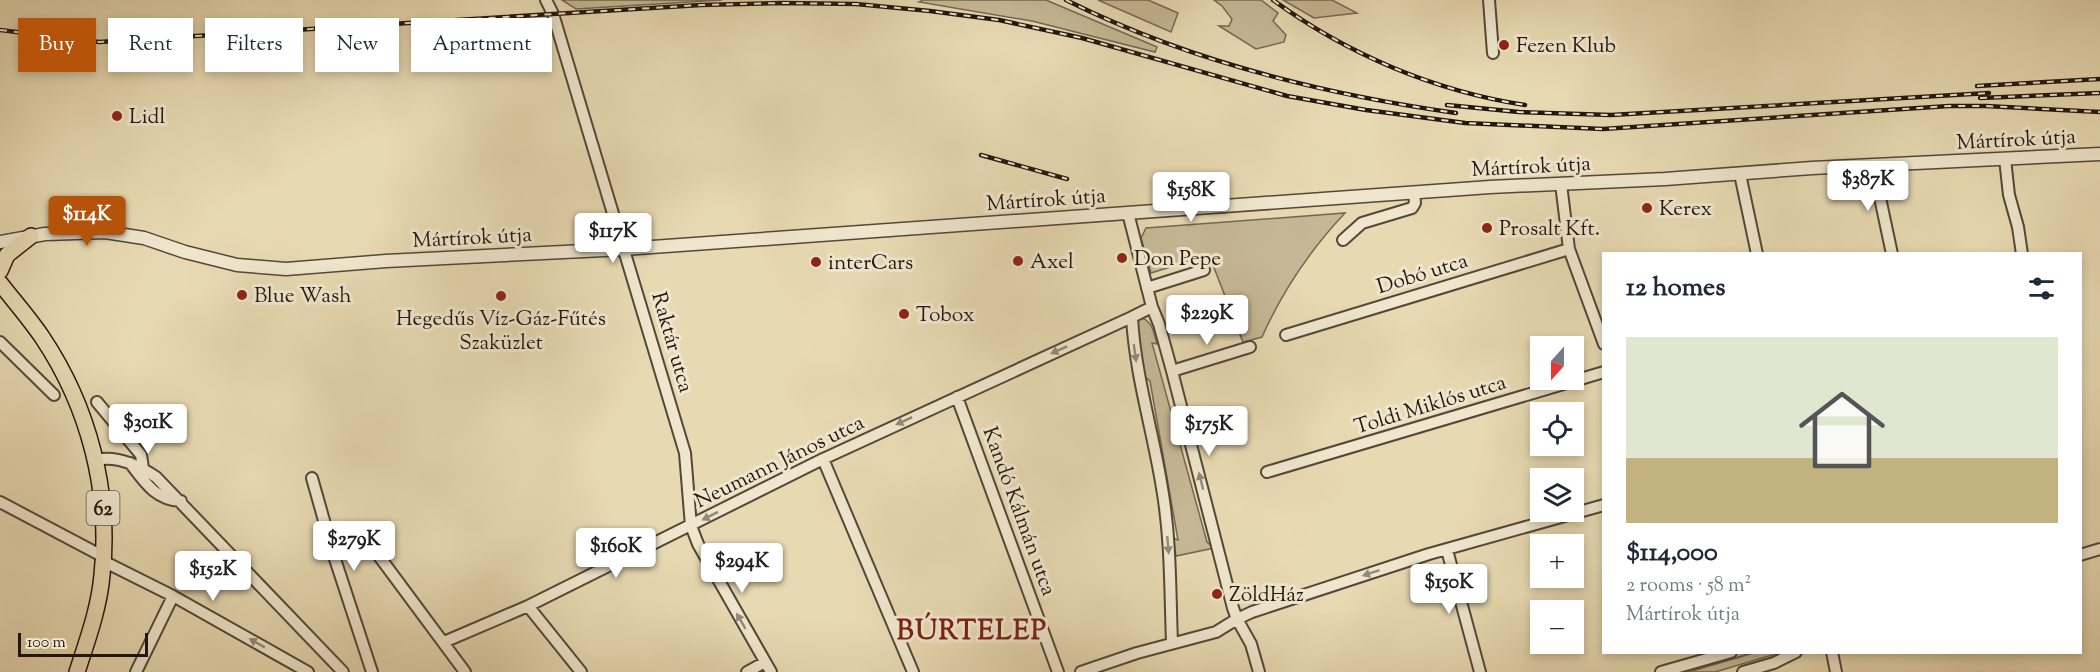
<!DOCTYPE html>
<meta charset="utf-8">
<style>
:root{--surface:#fff;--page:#f6f6f7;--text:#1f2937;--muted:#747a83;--accent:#b45309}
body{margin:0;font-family:"Sorts Mill Goudy",serif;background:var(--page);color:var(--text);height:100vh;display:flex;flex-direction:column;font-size:22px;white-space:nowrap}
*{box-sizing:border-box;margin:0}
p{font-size:20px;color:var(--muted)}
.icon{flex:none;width:33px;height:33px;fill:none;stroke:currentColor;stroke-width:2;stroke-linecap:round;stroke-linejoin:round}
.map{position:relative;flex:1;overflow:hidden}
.drawer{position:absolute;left:1602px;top:252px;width:480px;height:402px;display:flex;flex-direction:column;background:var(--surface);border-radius:0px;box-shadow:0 3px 9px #0003}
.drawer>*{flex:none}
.guide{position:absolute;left:18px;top:18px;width:570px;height:54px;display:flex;gap:12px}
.needle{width:39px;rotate:201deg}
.buttons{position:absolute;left:1530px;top:336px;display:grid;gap:12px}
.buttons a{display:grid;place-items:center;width:54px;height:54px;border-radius:0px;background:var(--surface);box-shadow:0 3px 9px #0003;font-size:30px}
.scale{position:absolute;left:18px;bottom:15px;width:130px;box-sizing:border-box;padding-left:6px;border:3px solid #221810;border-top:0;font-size:16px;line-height:21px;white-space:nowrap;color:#221810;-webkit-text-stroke:4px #efe6cd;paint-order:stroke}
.price{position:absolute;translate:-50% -51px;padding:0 14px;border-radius:6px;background:#fff;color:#222;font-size:20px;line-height:39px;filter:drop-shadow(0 2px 3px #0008)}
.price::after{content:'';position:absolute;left:50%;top:36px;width:18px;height:14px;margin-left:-9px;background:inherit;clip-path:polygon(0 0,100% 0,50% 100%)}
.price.on{background:var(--accent);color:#fff}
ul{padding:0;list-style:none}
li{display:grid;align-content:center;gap:12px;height:318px;padding:0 24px}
li span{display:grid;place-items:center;height:186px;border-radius:0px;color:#555}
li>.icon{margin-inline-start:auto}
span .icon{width:108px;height:108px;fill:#fffc;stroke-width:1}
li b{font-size:26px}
h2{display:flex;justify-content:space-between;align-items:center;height:72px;padding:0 24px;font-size:26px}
.pill{padding:0 21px;border-radius:0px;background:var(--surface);box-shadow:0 3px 9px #0003;font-size:21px;line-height:54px}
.pill.on{background:var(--accent);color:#fff}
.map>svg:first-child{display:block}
</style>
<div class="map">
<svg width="2100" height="672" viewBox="0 0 2100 672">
<rect width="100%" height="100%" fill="#e7d9b2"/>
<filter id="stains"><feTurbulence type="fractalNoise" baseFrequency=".00333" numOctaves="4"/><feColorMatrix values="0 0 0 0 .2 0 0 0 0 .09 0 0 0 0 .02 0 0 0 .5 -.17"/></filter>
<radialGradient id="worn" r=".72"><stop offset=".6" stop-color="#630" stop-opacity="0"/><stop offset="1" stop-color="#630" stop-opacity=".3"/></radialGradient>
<path fill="#c6b896" stroke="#746853" stroke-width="1.5" d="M562 0H722L576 9Z
M923 0H1046L1157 47 1155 52 1032 21 919 2Z
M1098 0H1148L1178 13 1171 32Z
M1214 0H1261L1278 13 1273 21 1286 35 1284 42 1256 49 1219 26H1229L1232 19 1222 6Z
M1283 0H1332L1357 13 1314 18Z
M1345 213C1310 250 1283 290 1262 337L1243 342 1209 255 1151 273 1141 238 1146 228Z
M1138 317C1153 320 1153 331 1157 344L1152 343 1207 542 1214 548 1176 556 1172 538 1178 540 1150 381 1143 375 1133 321Z
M1728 653H1779L1715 672H1660Z"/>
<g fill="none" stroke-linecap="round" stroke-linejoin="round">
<path stroke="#706450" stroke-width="2" d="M1688 672 1756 652"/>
<g stroke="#534838" stroke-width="14">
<path id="minor" d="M546 0 553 14 685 453 691 526 698 544 771 672
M1489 0 1493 53
M2005 159 2009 195 2018 227 2022 254
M1873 165 1892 254
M1740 174 1757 254
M1561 184 1569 249 1604 344
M1128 213 1152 307 1159 324 1172 371 1233 608 1237 619 1251 644 1259 672
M1343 240 1362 223 1412 208 1415 203 1414 193
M1147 288 1204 270
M1152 307 1132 317C1135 375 1153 431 1162 488 1171 539 1170 592 1172 643
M1286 335 1569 249
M0 342 54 395
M1172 371 1250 347
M957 397 1058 672
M97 402 141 455 143 468
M823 459 913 672
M96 460C117 455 138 465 156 477L343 672
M130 463C144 481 155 500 181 501
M1267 472 1604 372
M312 478 334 556 372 672
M0 502 104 557
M1447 550 1480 672
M376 552 465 672
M2080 555 2100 549
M103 561 173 596 308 672
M528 606 581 672
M444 642 528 606 823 459 1132 317
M1832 652 1836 672
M136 672 173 596
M747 672 765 662
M1081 672 1137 653 1216 632 1237 619 1252 612 1429 554 1604 505
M1661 672 1731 652
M1743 672 1774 663 1796 652"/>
</g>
<g stroke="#534838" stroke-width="15">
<path id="tertiary" d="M0 242 45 234 105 232 144 238 185 252 237 265 286 269 386 261 624 249 1490 187 1665 179 1812 168 2100 154"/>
</g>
<g stroke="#221810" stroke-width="18">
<path id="primary" d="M0 271 7 255 31 236
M0 283C14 301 29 318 42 337 89 407 111 492 102 575 99 609 87 641 77 672"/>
</g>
<use href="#minor" stroke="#efe6cd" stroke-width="10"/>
<use href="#tertiary" stroke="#efe6cd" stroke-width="12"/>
<use href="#primary" stroke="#e7d9b2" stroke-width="15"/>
<g stroke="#221810" stroke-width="4.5">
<path id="rail" d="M1066 0C1188 61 1322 94 1456 113
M1273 0C1347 54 1434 91 1525 105
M0 30 99 42 701 5 782 3 856 4 930 11 999 20 1082 38 1287 96 1366 110 1465 123 1603 129 1949 106H1986L2100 112
M1977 86 2100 79
M1980 98 2100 93
M1447 105 1519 112 1611 115 1989 93
M981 155 1067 179"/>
</g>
<use href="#rail" stroke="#efe6cd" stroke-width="2" stroke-dasharray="7" stroke-linecap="butt"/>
</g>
<defs><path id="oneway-solid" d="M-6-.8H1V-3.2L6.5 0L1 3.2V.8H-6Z" transform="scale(1.5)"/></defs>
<g fill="#938978">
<use href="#oneway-solid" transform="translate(1059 350) rotate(156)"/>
<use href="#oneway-solid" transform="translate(1135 353) rotate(82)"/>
<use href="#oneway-solid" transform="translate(904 421) rotate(155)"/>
<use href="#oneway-solid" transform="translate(1201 481) rotate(-104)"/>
<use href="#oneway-solid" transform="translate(710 516) rotate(153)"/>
<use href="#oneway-solid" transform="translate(1168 545) rotate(85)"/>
<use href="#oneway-solid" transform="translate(1371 573) rotate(162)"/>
<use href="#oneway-solid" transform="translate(741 621) rotate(-120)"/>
<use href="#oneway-solid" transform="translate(257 643) rotate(-151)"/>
</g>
<g fill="#8f2418" stroke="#efe6cd" stroke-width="2">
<circle cx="1504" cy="45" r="6"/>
<circle cx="117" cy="116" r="6"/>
<circle cx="1647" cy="208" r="6"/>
<circle cx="1487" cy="228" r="6"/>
<circle cx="1122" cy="258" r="6"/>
<circle cx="1018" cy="261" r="6"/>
<circle cx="816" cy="262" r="6"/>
<circle cx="242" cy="295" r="6"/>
<circle cx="501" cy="296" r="6"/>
<circle cx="904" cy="314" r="6"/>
<circle cx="1217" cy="594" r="6"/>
</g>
<g text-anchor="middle" stroke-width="6" stroke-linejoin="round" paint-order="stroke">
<rect fill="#efe6cd" stroke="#605649" stroke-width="1.5" x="86.5" y="491" width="33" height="34" rx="4.5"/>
<g font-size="20" font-weight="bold" fill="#221810">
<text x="103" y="515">62</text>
</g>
<g font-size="21" fill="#221810" stroke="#efe6cd" text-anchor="start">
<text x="1516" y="52">Fezen Klub</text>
<text x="129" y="123">Lidl</text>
<text x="1659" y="215">Kerex</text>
<text x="1499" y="235">Prosalt Kft.</text>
<text x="1134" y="265">Don Pepe</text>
<text x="1030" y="268">Axel</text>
<text x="828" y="269">interCars</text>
<text x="254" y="302">Blue Wash</text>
<text x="916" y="321">Tobox</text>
<text x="501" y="325" text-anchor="middle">Hegedűs Víz-Gáz-Fűtés<tspan x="501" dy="24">Szaküzlet</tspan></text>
<text x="1229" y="601">ZöldHáz</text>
</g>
<g font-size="21" fill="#221810" stroke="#efe6cd">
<text transform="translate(2016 139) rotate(-3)" y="7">Mártírok útja</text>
<text transform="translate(1531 166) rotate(-3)" y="7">Mártírok útja</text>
<text transform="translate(1046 199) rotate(-4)" y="7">Mártírok útja</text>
<text transform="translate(472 237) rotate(-3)" y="7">Mártírok útja</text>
<text transform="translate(1422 273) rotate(-17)" y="7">Dobó utca</text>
<text transform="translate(673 342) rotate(74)" y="7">Raktár utca</text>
<text transform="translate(1430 404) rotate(-17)" y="7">Toldi Miklós utca</text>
<text transform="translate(779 461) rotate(-26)" y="7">Neumann János utca</text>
<text transform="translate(1020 511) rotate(70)" y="7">Kandó Kálmán utca</text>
</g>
<g font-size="27" font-weight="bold" letter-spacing="1.5" fill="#7a1f14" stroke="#efe6cd">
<text x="972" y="639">BÚRTELEP</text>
</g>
</g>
<rect width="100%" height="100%" filter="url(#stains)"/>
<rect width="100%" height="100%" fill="url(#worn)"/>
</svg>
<div class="buttons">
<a><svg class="needle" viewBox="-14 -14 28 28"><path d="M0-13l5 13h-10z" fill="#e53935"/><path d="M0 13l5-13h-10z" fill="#747a83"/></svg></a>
<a><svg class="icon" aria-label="locate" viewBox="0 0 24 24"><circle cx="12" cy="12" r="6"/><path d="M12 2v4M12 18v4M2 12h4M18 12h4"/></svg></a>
<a><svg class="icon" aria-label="layers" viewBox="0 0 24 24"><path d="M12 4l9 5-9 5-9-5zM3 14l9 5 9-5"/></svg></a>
<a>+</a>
<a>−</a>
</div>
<div class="scale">100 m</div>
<b class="price" style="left:1868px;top:212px">$387K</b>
<b class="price" style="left:1191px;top:223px">$158K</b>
<b class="price on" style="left:87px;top:247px">$114K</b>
<b class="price" style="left:613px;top:264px">$117K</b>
<b class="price" style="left:1207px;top:346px">$229K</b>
<b class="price" style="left:148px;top:455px">$301K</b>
<b class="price" style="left:1209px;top:457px">$175K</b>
<b class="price" style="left:354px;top:572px">$279K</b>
<b class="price" style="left:616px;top:579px">$160K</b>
<b class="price" style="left:742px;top:594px">$294K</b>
<b class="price" style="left:213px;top:602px">$152K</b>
<b class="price" style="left:1449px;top:615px">$150K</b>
<div class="guide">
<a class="pill on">Buy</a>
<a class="pill">Rent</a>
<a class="pill">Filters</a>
<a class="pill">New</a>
<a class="pill">Apartment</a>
</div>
<section class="drawer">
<h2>12 homes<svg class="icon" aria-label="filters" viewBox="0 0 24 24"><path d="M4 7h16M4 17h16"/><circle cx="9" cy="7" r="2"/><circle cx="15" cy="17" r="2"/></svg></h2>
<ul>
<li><span style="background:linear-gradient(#dfe7d0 65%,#c2b280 0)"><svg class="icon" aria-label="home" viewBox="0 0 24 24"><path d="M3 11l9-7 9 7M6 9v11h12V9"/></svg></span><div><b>$114,000</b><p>2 rooms · 58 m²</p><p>Mártírok útja</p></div></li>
</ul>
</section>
</div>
